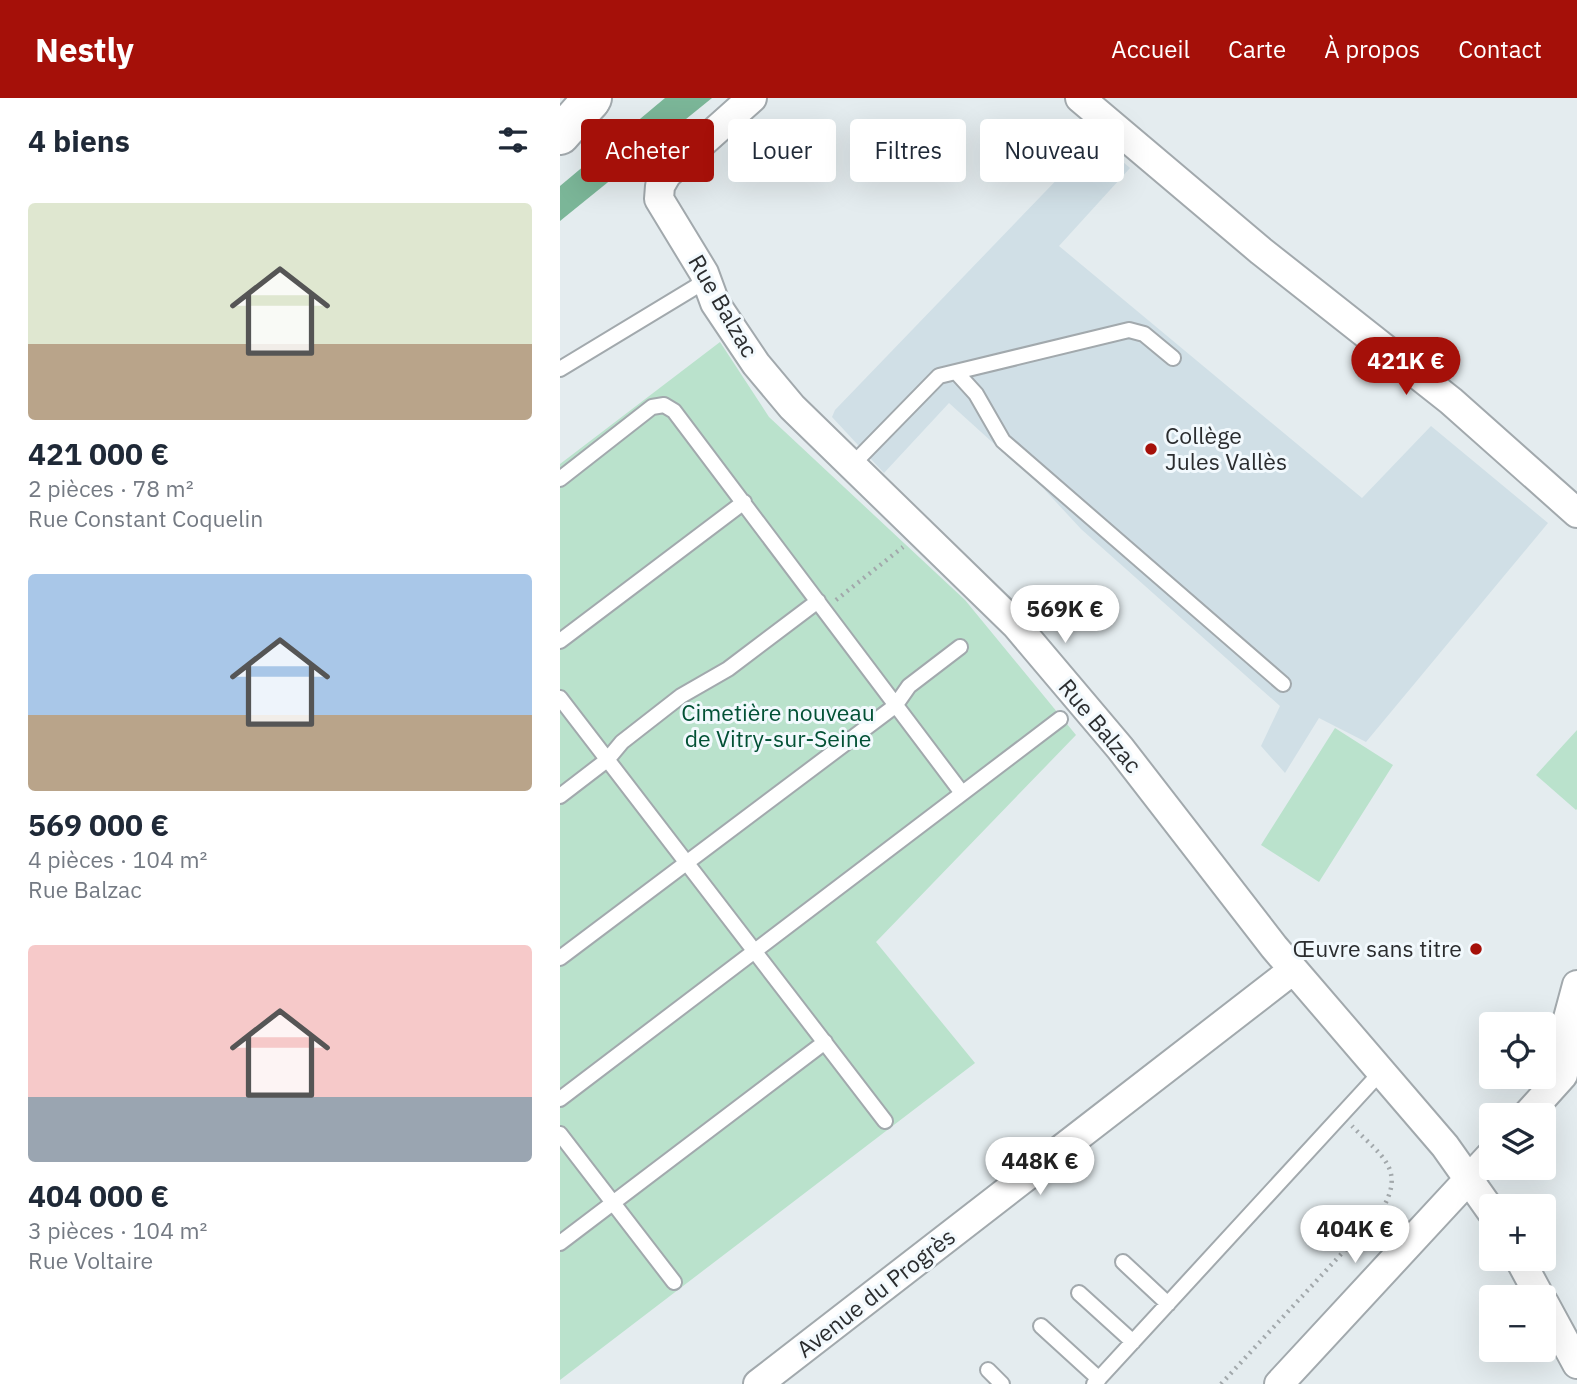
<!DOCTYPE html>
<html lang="fr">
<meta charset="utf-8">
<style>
:root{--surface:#fff;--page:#f6f6f7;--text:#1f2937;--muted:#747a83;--accent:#a51009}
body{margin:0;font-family:"IBM Plex Sans",sans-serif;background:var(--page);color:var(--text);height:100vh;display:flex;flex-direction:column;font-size:26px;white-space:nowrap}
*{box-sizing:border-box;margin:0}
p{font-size:23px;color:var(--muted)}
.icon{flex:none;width:38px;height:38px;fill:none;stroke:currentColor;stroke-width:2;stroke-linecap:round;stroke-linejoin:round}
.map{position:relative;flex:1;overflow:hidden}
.sheet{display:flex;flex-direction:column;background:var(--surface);width:560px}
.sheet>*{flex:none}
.guide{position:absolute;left:21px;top:21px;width:665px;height:63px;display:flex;gap:14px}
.controls{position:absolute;left:919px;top:914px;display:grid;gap:14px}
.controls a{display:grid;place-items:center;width:77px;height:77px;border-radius:7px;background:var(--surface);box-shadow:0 7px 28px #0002;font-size:35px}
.price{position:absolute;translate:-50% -60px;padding:0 16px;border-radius:24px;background:#fff;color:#222;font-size:23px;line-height:46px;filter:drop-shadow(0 2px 4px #0008)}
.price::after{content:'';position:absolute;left:50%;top:42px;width:21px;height:16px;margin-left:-10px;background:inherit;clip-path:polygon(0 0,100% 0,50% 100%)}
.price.active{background:var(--accent);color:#fff}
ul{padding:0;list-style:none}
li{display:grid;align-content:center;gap:14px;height:371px;padding:0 28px}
li span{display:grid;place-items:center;height:217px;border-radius:7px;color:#555}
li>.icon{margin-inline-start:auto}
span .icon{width:126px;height:126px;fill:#fffc;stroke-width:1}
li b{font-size:30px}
h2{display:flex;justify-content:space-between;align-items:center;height:84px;padding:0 28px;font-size:30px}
.chip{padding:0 24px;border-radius:7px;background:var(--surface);box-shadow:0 7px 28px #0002;font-size:24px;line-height:63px}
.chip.active{background:var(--accent);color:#fff}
header{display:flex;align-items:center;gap:42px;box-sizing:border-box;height:98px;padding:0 35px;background:var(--accent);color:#fff}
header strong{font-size:33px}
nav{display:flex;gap:38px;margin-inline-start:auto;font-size:24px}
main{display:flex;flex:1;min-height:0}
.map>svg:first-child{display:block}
</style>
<header>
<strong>Nestly</strong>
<nav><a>Accueil</a><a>Carte</a><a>À propos</a><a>Contact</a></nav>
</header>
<main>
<section class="sheet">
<h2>4 biens<svg class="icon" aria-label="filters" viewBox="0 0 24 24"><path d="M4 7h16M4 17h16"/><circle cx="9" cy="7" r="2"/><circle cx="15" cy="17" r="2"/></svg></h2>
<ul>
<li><span style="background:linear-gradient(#dfe7d0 65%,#b9a48a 0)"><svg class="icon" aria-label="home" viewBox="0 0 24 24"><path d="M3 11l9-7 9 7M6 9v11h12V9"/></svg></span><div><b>421 000 €</b><p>2 pièces · 78 m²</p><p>Rue Constant Coquelin</p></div></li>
<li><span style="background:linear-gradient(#a9c7e8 65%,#b9a48a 0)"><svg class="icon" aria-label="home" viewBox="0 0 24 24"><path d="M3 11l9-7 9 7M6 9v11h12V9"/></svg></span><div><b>569 000 €</b><p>4 pièces · 104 m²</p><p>Rue Balzac</p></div></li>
<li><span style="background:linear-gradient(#f6c9c9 70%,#9aa5b1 0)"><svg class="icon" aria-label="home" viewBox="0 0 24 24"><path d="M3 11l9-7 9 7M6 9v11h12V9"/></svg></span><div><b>404 000 €</b><p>3 pièces · 104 m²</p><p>Rue Voltaire</p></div></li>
</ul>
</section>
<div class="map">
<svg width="1017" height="1286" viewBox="0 0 1017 1286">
<rect width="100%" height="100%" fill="#e4ecef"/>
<path fill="#d0dfe6" d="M536 41 570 70 499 148 802 400 871 328 988 425 806 644 759 620 725 675 701 648 720 608 521 431 483 390 389 305 324 375 272 319 275 312Z"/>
<path fill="#bae2cc" d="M160 244 209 319 405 502 516 637 316 844 415 965 0 1282V366Z
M775 630 833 667 759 784 701 747Z
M1017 632V711L1016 712 976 677Z"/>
<path fill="#7bb698" d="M105 0H152L0 123V88Z"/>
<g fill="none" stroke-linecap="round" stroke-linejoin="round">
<g stroke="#a2a9ad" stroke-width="18">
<path id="lane" d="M0 271 147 182
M396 274 416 296 443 343 723 586
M291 368 379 278 569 232 584 236 613 260
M0 381 92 309 104 307 114 313 402 695
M0 543 184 404
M0 600 325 1023
M0 698 47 662 62 644 121 598 168 571 258 503
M0 860 335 608 349 588 400 549
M0 1001 500 621
M0 1036 114 1184
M0 1145 265 944
M563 1164 608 1206
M519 1195 573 1244
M481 1228 539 1281
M428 1272 442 1286
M534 1286 820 975"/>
</g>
<g stroke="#a2a9ad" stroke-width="32">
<path id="street" d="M192 0 107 76 100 88 99 101 144 175 155 205 196 266 232 309 456 527 560 650 714 849 885 1048 931 1113
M520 0 701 153 891 303 1017 415
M967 1017 1003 977 1007 924 1017 887
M959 1160 980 1199
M984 1205 1017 1266
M198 1286 733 872
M719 1286 931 1057"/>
</g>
<g stroke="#a2a9ad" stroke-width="42">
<path id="primary" d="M0 37 30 3"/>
</g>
<g stroke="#a2a9ad" stroke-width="42">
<path id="highway" d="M30 3 32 0"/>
</g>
<path stroke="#a2a8ab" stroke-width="4.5" stroke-dasharray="2 5" stroke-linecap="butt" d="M276 502 343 449
M661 1286 821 1113C847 1071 821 1058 792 1028"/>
<use href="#lane" stroke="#fff" stroke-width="14"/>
<use href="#street" stroke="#fff" stroke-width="28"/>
<use href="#primary" stroke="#fff" stroke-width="38"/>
<use href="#highway" stroke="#fff" stroke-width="38"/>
</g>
<g fill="#a51009" stroke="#f2f9fd" stroke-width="2.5">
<circle cx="591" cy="351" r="7"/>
<circle cx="916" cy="851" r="7"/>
</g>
<g text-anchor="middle" stroke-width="6" stroke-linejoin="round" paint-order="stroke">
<g font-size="23" fill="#2b2d2f" stroke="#f2f9fd">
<text transform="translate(163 208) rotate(60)" y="8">Rue Balzac</text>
<text transform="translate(540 628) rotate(50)" y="8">Rue Balzac</text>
<text transform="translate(316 1195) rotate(-38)" y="8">Avenue du Progrès</text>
</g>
<g font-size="23" fill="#2b2d2f" stroke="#f2f9fd" text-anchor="start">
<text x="605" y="346">Collège<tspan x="605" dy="26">Jules Vallès</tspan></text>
<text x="902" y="859" text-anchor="end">Œuvre sans titre</text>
</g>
<g font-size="23" fill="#025135" stroke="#f2f9fd">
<text x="218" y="623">Cimetière nouveau<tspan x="218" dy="26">de Vitry-sur-Seine</tspan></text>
</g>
</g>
</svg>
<div class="controls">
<a><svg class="icon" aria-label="locate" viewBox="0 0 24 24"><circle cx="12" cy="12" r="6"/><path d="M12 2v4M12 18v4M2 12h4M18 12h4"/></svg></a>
<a><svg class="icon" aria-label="layers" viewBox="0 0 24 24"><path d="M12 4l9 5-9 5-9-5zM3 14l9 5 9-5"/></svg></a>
<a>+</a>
<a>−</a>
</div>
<b class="price active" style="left:846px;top:299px">421K €</b>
<b class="price" style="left:505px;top:547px">569K €</b>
<b class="price" style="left:480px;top:1099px">448K €</b>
<b class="price" style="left:795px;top:1167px">404K €</b>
<div class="guide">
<a class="chip active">Acheter</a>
<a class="chip">Louer</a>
<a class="chip">Filtres</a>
<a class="chip">Nouveau</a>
</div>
</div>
</main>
